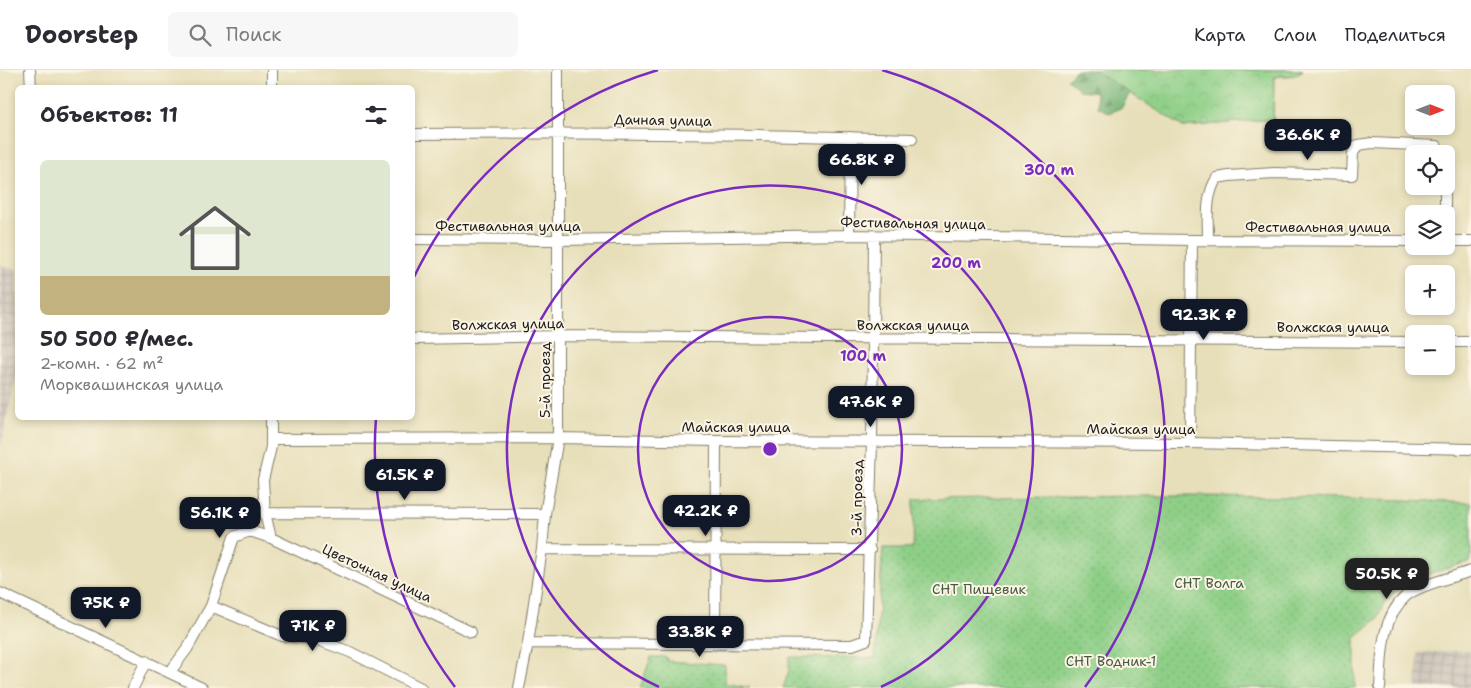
<!DOCTYPE html>
<html lang="ru">
<meta charset="utf-8">
<style>
:root{--surface:#fff;--page:#f7f7f7;--text:#2b2b33;--muted:#7c7c81;--line:#e1e1e2;--accent:#111827}
body{margin:0;font-family:"Shantell Sans",sans-serif;background:var(--page);color:var(--text);height:100vh;display:flex;flex-direction:column;font-size:19px;white-space:nowrap}
*{box-sizing:border-box;margin:0}
p{font-size:16px;color:var(--muted)}
.icon{flex:none;width:28px;height:28px;fill:none;stroke:currentColor;stroke-width:2;stroke-linecap:round;stroke-linejoin:round}
.map{position:relative;flex:1;overflow:hidden}
.sheet{position:absolute;left:15px;top:15px;width:400px;height:335px;display:flex;flex-direction:column;background:var(--surface);border-radius:8px;box-shadow:0 2px 8px #0003}
.sheet>*{flex:none}
.needle{width:32px;rotate:90deg}
.controls{position:absolute;left:1405px;top:15px;display:grid;gap:10px}
.controls a{display:grid;place-items:center;width:50px;height:50px;border-radius:8px;background:var(--surface);box-shadow:0 2px 8px #0003;font-size:25px}
.price{position:absolute;translate:-50% -42px;padding:0 11px;border-radius:10px;background:var(--accent);color:#fff;font-size:16px;line-height:32px;filter:drop-shadow(0 1px 2px #0008)}
.price::after{content:'';position:absolute;left:50%;top:30px;width:15px;height:11px;margin-left:-8px;background:inherit;clip-path:polygon(0 0,100% 0,50% 100%)}
.price.current{background:#222;color:#fff}
ul{padding:0;list-style:none}
li{display:grid;align-content:center;gap:10px;height:265px;padding:0 25px}
li+li{border-top:1px solid var(--line)}
li span{display:grid;place-items:center;height:155px;border-radius:8px;color:#555}
li>.icon{margin-inline-start:auto}
span .icon{width:90px;height:90px;fill:#fffc;stroke-width:1}
li b{font-size:21px}
h2{display:flex;justify-content:space-between;align-items:center;height:60px;padding:0 25px;font-size:21px}
header{display:flex;align-items:center;gap:30px;box-sizing:border-box;height:70px;padding:0 25px;background:var(--surface);border-bottom:1px solid var(--line)}
header strong{font-size:24px}
nav{display:flex;gap:28px;margin-inline-start:auto;font-size:18px}
.search{width:350px;height:45px;background:var(--page);display:flex;align-items:center;gap:12px;box-sizing:border-box;padding:0 18px;border-radius:8px;color:var(--muted);font-size:19px}
.map>svg:first-child{display:block}
</style>
<header>
<strong>Doorstep</strong>
<div class="search"><svg class="icon" aria-label="search" viewBox="0 0 24 24"><circle cx="10" cy="10" r="6"/><path d="M15 15l6 6"/></svg>Поиск</div>
<nav><a>Карта</a><a>Слои</a><a>Поделиться</a></nav>
</header>
<div class="map">
<svg width="1471" height="618" viewBox="0 0 1471 618">
<defs>
<pattern id="industrial-grid" width="8" height="8" patternUnits="userSpaceOnUse" patternTransform="scale(1.25)"><rect width="8" height="8" fill="#cac3b8"/><path d="M0 4h8M4 0v8" fill="none" stroke="#ada79e"/></pattern>
<pattern id="forest-firs" width="22" height="20" patternUnits="userSpaceOnUse" patternTransform="scale(1.25)"><rect width="22" height="20" fill="#72b274"/><path d="M5 1l3.5 6h-7zM16 11l3.5 6h-7z" fill="#5d905e"/></pattern>
<pattern id="park-crowns" width="20" height="18" patternUnits="userSpaceOnUse" patternTransform="scale(1.25)"><rect width="20" height="18" fill="#8ecf87"/><path d="M2 6a3 3 0 1 1 6 0M12 15a3 3 0 1 1 6 0" fill="none" stroke="#7ab174"/></pattern>
<pattern id="garden-dots" width="8" height="8" patternUnits="userSpaceOnUse" patternTransform="scale(1.25)"><rect width="8" height="8" fill="#8ecf87"/><path d="M2 2h.1M6 6h.1" fill="none" stroke="#7ab174" stroke-width="1.8" stroke-linecap="round"/></pattern>
</defs>
<rect width="100%" height="100%" fill="#fcf5e5"/>
<filter id="ink" filterUnits="userSpaceOnUse"><feTurbulence type="fractalNoise" baseFrequency=".02" numOctaves="2"/><feDisplacementMap in="SourceGraphic" scale="10" xChannelSelector="R" yChannelSelector="G"/><feConvolveMatrix kernelMatrix="1 2 1 2 8 2 1 2 1" color-interpolation-filters="sRGB"/></filter>
<filter id="wash" filterUnits="userSpaceOnUse"><feTurbulence type="fractalNoise" baseFrequency=".0096" numOctaves="4" result="noise"/><feDisplacementMap in="SourceGraphic" scale="20" xChannelSelector="R" yChannelSelector="G"/><feGaussianBlur stdDeviation="1.12" result="paint"/><feColorMatrix in="noise" values="0 0 0 0 0 0 0 0 0 0 0 0 0 0 0 0 0 1.4 0 .05"/><feComposite in="paint" operator="in"/></filter>
<g filter="url(#wash)">
<rect width="100%" height="100%" fill="#e7dfb9"/>
<path fill="url(#industrial-grid)" d="M0 195 17 200 18 299 0 379Z
M1471 580V618H1416L1418 583Z"/>
<path fill="url(#forest-firs)" stroke="#476748" d="M1076 0H1303L1295 5 1274 7 1273 49 1183 57 1132 19 1122 37 1110 43 1098 37 1096 22 1080 20 1067 9Z"/>
<path fill="url(#park-crowns)" stroke="#557652" d="M1094 0H1303L1295 5 1274 7 1273 49 1183 57Z"/>
<path fill="url(#garden-dots)" stroke="#557652" d="M1141 426C1251 426 1361 427 1471 433V491L1410 510 1386 530 1377 549 1355 567V618H783L789 600V587L875 588 883 478H913L914 429Z
M651 587H666L667 591 725 595V613L750 618H640Z"/>
</g>
<g filter="url(#ink)">
<g fill="none" stroke-linecap="round" stroke-linejoin="round">
<g stroke="#827e6a" stroke-width="12">
<path id="street" d="M30 0 31 18
M272 0V18
M412 64C579 63 746 63 912 69
M1445 116V144
M849 165 850 67
M412 169 558 170 849 165 1192 170 1414 171
M1208 170C1208 149 1205 126 1217 108L1229 106 1274 103 1352 105 1353 83 1358 75 1372 73 1437 76 1439 84
M1446 171H1471
M412 269 559 266 1414 272
M1446 272H1471
M271 369 558 368 716 371 1190 373 1471 379
M1190 373 1192 170
M265 443 545 444
M271 468 265 443 263 410 271 377V348
M542 479 870 480
M0 523 202 618
M211 536 282 566 315 569 350 582 421 618
M528 573 852 575 866 570 872 371 874 167
M715 575 716 371
M170 602 187 579 211 536 234 467 250 461 271 468 471 562
M133 618 146 591
M519 618 528 573 542 479 545 444 558 368V0
M1380 618C1382 587 1380 549 1406 526 1418 515 1454 507 1471 501"/>
</g>
<use href="#street" stroke="#fff" stroke-width="10"/>
</g>
</g>
<g fill="none" stroke="#7b2cbf" stroke-width="2.5">
<circle cx="770" cy="379" r="132"/>
<path d="M659 617A263 263 0 1 1 881 617"/>
<path d="M455 617A395 395 0 0 1 376 348M413 209A395 395 0 0 1 658 0M882 0A395 395 0 0 1 1085 617"/>
</g>
<g text-anchor="middle" stroke-width="4" stroke-linejoin="round" paint-order="stroke">
<g font-size="14" fill="#1c1c1c" stroke="#fcf5e5">
<text transform="translate(663 50) rotate(1)" y="5">Дачная улица</text>
<text transform="translate(913 153) rotate(1)" y="5">Фестивальная улица</text>
<text x="508" y="161">Фестивальная улица</text>
<text x="1318" y="162">Фестивальная улица</text>
<text transform="translate(508 254) rotate(-1)" y="5">Волжская улица</text>
<text x="913" y="260">Волжская улица</text>
<text x="1333" y="262">Волжская улица</text>
<text transform="translate(545 310) rotate(-90)" y="5">5-й проезд</text>
<text x="736" y="362">Майская улица</text>
<text x="1141" y="364">Майская улица</text>
<text transform="translate(857 428) rotate(-89)" y="5">3-й проезд</text>
<text transform="translate(377 503) rotate(25)" y="5">Цветочная улица</text>
</g>
<g font-size="14" fill="#445b41" stroke="#fcf5e5">
<text x="1209" y="518">СНТ Волга</text>
<text x="979" y="524">СНТ Пищевик</text>
<text x="1111" y="596">СНТ Водник-1</text>
</g>
</g>
<circle cx="770" cy="379" r="8" fill="#7b2cbf" stroke="#fcf5e5" stroke-width="2.5"/>
<g font-size="15" text-anchor="middle" font-weight="bold" fill="#7b2cbf" stroke="#fcf5e5" stroke-width="4" stroke-linejoin="round" paint-order="stroke">
<text x="1049" y="105">300 m</text>
<text x="956" y="198">200 m</text>
<text x="863" y="291">100 m</text>
</g>
</svg>
<div class="controls">
<a><svg class="needle" viewBox="-14 -14 28 28"><path d="M0-13l5 13h-10z" fill="#e53935"/><path d="M0 13l5-13h-10z" fill="#7c7c81"/></svg></a>
<a><svg class="icon" aria-label="locate" viewBox="0 0 24 24"><circle cx="12" cy="12" r="6"/><path d="M12 2v4M12 18v4M2 12h4M18 12h4"/></svg></a>
<a><svg class="icon" aria-label="layers" viewBox="0 0 24 24"><path d="M12 4l9 5-9 5-9-5zM3 14l9 5 9-5"/></svg></a>
<a>+</a>
<a>−</a>
</div>
<b class="price" style="left:1308px;top:91px">36.6K ₽</b>
<b class="price" style="left:862px;top:116px">66.8K ₽</b>
<b class="price" style="left:1204px;top:271px">92.3K ₽</b>
<b class="price" style="left:871px;top:358px">47.6K ₽</b>
<b class="price" style="left:405px;top:431px">61.5K ₽</b>
<b class="price" style="left:706px;top:467px">42.2K ₽</b>
<b class="price" style="left:220px;top:469px">56.1K ₽</b>
<b class="price current" style="left:1387px;top:530px">50.5K ₽</b>
<b class="price" style="left:106px;top:559px">75K ₽</b>
<b class="price" style="left:313px;top:582px">71K ₽</b>
<b class="price" style="left:700px;top:588px">33.8K ₽</b>
<section class="sheet">
<h2>Объектов: 11<svg class="icon" aria-label="filters" viewBox="0 0 24 24"><path d="M4 7h16M4 17h16"/><circle cx="9" cy="7" r="2"/><circle cx="15" cy="17" r="2"/></svg></h2>
<ul>
<li><span style="background:linear-gradient(#dfe7d0 75%,#c2b280 0)"><svg class="icon" aria-label="home" viewBox="0 0 24 24"><path d="M3 11l9-7 9 7M6 9v11h12V9"/></svg></span><div><b>50 500 ₽/мес.</b><p>2-комн. · 62 m²</p><p>Морквашинская улица</p></div></li>
</ul>
</section>
</div>
